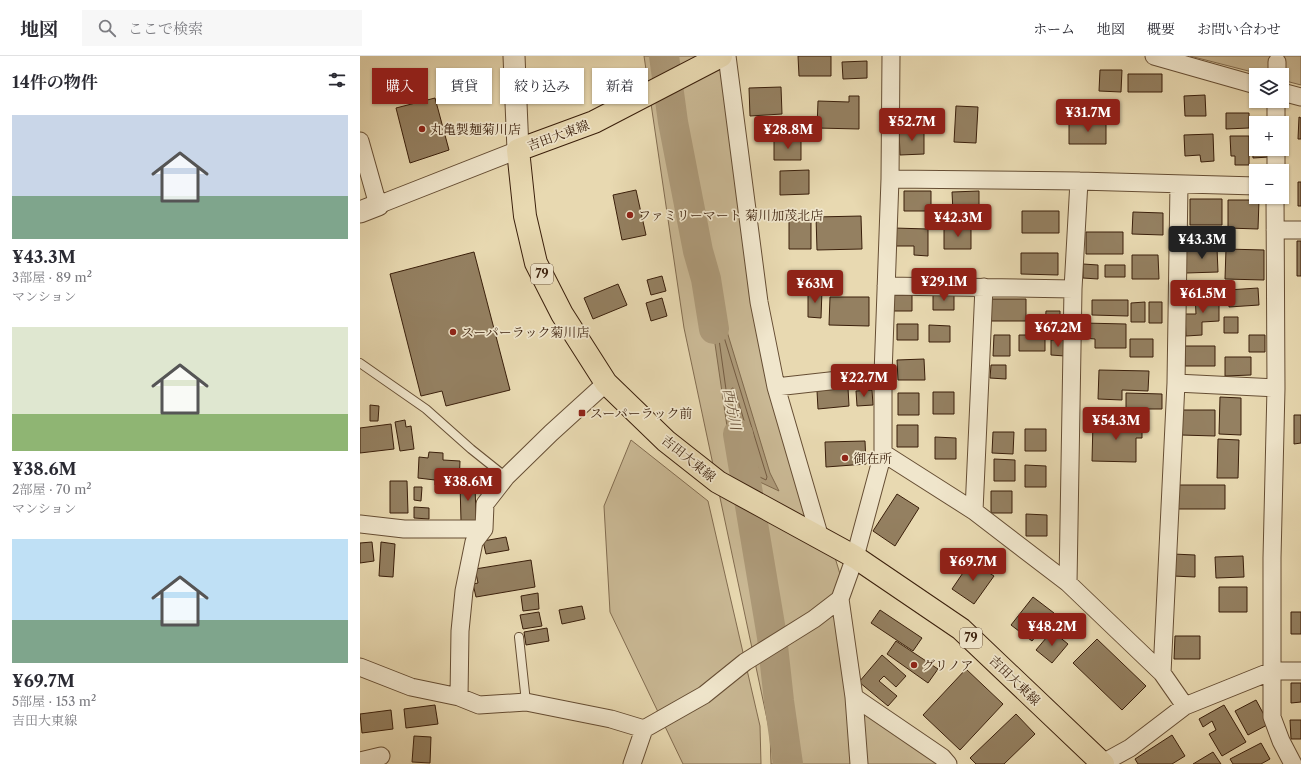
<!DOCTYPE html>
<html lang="ja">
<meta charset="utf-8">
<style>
:root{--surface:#fff;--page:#f7f7f7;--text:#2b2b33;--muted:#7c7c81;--line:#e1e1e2;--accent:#8f2418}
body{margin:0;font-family:"Libre Caslon Text","Noto Serif JP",serif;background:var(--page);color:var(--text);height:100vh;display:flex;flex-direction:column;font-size:15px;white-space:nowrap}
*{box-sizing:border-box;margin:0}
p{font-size:13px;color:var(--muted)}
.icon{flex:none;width:22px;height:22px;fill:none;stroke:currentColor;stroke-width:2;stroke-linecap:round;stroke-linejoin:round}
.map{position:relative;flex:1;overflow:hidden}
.panel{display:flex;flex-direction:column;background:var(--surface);width:360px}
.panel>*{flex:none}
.guide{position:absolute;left:12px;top:12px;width:380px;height:36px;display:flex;gap:8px}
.fabs{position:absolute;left:889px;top:12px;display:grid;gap:8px}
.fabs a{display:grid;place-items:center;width:40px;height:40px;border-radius:0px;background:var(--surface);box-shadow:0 1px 3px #0004;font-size:20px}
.price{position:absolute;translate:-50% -34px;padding:0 9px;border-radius:4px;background:var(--accent);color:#fff;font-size:13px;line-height:26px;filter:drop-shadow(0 1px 2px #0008)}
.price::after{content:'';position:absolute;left:50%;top:24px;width:12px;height:9px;margin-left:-6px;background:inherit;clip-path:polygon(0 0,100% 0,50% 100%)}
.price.current{background:#222;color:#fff}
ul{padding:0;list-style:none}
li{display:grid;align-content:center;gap:8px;height:212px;padding:0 12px}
li span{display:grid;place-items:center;height:124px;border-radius:0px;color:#555}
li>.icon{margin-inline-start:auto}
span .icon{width:72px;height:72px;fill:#fffc;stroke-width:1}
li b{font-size:17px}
h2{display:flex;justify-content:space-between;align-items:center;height:48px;padding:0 12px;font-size:17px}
.chip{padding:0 14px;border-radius:0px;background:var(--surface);box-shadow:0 1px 3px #0004;font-size:14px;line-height:36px}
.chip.current{background:var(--accent);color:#fff}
header{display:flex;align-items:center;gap:24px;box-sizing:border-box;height:56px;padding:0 20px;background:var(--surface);border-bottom:1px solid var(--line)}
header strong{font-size:19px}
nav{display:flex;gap:22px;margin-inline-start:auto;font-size:14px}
.search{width:280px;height:36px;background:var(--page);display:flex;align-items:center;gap:10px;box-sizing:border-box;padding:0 14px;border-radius:0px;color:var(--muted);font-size:15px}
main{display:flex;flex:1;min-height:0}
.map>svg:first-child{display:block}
</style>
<header>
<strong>地図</strong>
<div class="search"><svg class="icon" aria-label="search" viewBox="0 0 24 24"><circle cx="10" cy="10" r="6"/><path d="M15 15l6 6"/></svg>ここで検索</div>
<nav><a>ホーム</a><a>地図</a><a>概要</a><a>お問い合わせ</a></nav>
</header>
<main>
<section class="panel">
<h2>14件の物件<svg class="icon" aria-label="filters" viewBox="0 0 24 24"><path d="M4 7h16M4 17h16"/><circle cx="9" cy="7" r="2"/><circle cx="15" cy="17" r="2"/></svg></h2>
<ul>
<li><span style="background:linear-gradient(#c9d6e8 65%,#7fa58c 0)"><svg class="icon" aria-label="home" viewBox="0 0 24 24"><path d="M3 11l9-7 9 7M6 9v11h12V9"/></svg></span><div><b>¥43.3M</b><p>3部屋 · 89 m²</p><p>マンション</p></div></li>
<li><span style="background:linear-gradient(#dfe7d0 70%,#8fb573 0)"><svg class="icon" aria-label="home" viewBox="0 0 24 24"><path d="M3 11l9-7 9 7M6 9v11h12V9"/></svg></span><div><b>¥38.6M</b><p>2部屋 · 70 m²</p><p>マンション</p></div></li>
<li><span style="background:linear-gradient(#bfe0f5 65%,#7fa58c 0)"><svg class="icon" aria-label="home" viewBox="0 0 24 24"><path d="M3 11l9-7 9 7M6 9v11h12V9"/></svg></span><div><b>¥69.7M</b><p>5部屋 · 153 m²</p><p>吉田大東線</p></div></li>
</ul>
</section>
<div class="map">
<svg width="941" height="708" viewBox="0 0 941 708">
<rect width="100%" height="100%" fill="#e8d9b1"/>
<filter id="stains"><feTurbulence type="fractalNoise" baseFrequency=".005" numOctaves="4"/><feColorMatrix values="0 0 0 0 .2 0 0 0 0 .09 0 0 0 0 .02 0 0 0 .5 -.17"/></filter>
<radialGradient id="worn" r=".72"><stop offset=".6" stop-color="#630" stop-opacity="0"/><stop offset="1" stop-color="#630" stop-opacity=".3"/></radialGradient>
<path fill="#cab995" stroke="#826c50" d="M284 0H359L403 266 484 531 499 708H411L410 677 324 272Z
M830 0H941V29L922 24V19H904Z
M271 384 348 445 400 670 401 708H323L250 556 244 450Z
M494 641 588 708H499Z"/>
<path fill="#ad9a79" stroke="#7f694d" d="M347 233 362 259 410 417 419 435 370 412V391Z"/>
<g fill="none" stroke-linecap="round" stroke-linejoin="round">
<path stroke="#745c42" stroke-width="1" d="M358 266 360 268 407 421 406 424 375 409 374 391 357 269Z
M373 332 375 334 398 412 397 414 379 406V390L371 334Z"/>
<path stroke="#ad9a79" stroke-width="30" d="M304 0 313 66 338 195 346 223 354 273
M378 378 412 581 419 645 428 708"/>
</g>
<path fill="#948061" stroke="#3a1f0b" d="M438 0H471V20H439Z
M507 5V22L483 23 482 6Z
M740 14H762L761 36 739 35Z
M768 18H802V36H768Z
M421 31 422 58 390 60 389 32Z
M845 39 846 60H825L824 40Z
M489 40H499V73L457 72 458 45 489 46Z
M75 42 89 94 50 107 36 52Z
M596 50 618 51 616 87 594 86Z
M866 57H889V72L866 73Z
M939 61 941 62V83H938Z
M709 66H746V88H709Z
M539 74H564V98L540 99Z
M853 78 854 105 841 106 840 99 825 100 824 79Z
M870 80H889V109H875V100H871Z
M892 81H896V93H908L909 101 893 102Z
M414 83H441V104H414Z
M449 114V138L420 139V115Z
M938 126H941V150H938Z
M276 134 286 179 262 184 253 139Z
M544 135H571V155H544Z
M619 135V156H593L592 136Z
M830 143H862V169H830Z
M868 144H899L898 173 868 172Z
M662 155H699V177H662Z
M773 156 803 157V179L772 178Z
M501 160 502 193 457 194 456 161Z
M429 161 451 162V193H429Z
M534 172 568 173V200L554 199V190H534Z
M584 172H611V193H584Z
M726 176H763V198H726Z
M937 185H941V220H937Z
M826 192H857L858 216 826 217Z
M866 193 904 194V224L865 223Z
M114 196 150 334 86 350 82 335 61 340 30 218Z
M661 197H698V219L661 218Z
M772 199H798L799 223H772Z
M723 208 738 209V223L723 222Z
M745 209H765V221H745Z
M302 220 306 235 291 239 287 224Z
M258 228 267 249 233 263 224 242Z
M898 232 899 249 869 251 868 234Z
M448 234H462L461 262 448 261Z
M573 237H594V254H573Z
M859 238V265L842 266V279L826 280 825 258H836L835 239Z
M531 239H552V255H531Z
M470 241H509V270L469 269Z
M302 242 307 260 291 265 286 247Z
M630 243H666V265H629Z
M732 244H768V260L732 259Z
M785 246V266H771V247Z
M789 246H802V267H789Z
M686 255H700V270H685Z
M864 261H878V277H864Z
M723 267 766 268V292H735V283L723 282Z
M537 268H558V284H537Z
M569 269 590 270V286H569Z
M634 279H650V300H633Z
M659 279H685V295H659Z
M889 279H905V296H889Z
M770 283H793V301H770Z
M691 284H705V300L691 299Z
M825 290H855V310H825Z
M865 301H891V319L865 320Z
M564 303 565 324H538L537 304Z
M631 309H646V323L630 322Z
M739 314 789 315 788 335 762 334V344L738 343Z
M488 332 489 350 458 353 457 335Z
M512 334 513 349 497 350 496 335Z
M573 336H594V358H573Z
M538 337H559V359H538Z
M766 337 802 338V353H766Z
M860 341 881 342V379L859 378Z
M10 349 19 350 18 365H10Z
M821 354H855V380L821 379Z
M934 359H941V387L934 388Z
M45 364 46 371 51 370 54 393 40 395 35 366Z
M733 366H782V382H776V406L732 405Z
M31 368 34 393 0 397V372Z
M537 369H558V391H537Z
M665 373H686V395H665Z
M633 376H654L653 398 632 397Z
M575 381 596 382V403H575Z
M858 383 879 384 878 422H857Z
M505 385 506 408 466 411 465 386Z
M69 396 83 397V404L100 405 99 431 75 429V424L58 422 59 401 68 402Z
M634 403 655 404V425H634Z
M665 409 686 410V431H665Z
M30 425H47L48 457H30Z
M115 426 116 465H101L100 427Z
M818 429H865V453H818Z
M54 431H62L61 445 54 444Z
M631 435H652V457H631Z
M537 438 559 452 535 490 513 475Z
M54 451 69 452V463L54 462Z
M666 458 687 459V480H666Z
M146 481 149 494 126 498 123 485Z
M12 486 14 505 0 507V487Z
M21 486 35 488 33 521 19 520Z
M813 498 835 499V521L813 520Z
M883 500 884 521 856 522 855 501Z
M171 504 175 531 116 541 113 528 118 527 115 513Z
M611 505 634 520 614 548 592 533Z
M859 531H887V556H859Z
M178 537 179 553 163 555 161 540Z
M673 541 694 557 672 585 651 569Z
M222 550 225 563 202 568 199 554Z
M520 554 562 582 553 595 511 567Z
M179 556 182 570 163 573 160 559Z
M931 556H941V578H931Z
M187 572 189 585 166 589 164 576Z
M692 575 708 588 692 607 676 594Z
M815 580H840V603H814Z
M737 583 786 630 762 654 713 607Z
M536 585 578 613 568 627 527 598Z
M522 599 546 620 536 631 524 620 519 625 537 640 528 650 499 626Z
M606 613 643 648 600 694 563 659Z
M931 627H941V646L931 647Z
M896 644 909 668 888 679 875 655Z
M75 649 78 668 46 672 44 653Z
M864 649 886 686 862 700 849 678 856 674 852 665 843 671 839 663Z
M31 654 33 673 2 677 0 658Z
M656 658 675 678 644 708H616L610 702Z
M930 664H941V683H931Z
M812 679 825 700 812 708H778L775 703Z
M54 680 71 681 70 707 52 706Z
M901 687 910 703 901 708H873L870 703Z
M853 696 861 708H833Z"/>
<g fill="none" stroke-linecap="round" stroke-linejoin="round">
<g stroke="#664e34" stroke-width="10">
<path id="service" d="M0 307 66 353 111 393 146 421
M159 581 166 646"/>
</g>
<g stroke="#664e34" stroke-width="19">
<path id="minor" d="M367 0 399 246 416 331 460 482
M794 0 896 29
M917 19V6
M922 36 941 41
M916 67V45
M0 85 18 149 158 94
M916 115V93
M530 123 719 125 896 130
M915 141 916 332 912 502V661L921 685 933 708
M915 174H941
M526 230 713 233
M816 327 916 332
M416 331 523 319
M523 397 614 455 708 527 802 617 825 650
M614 455 624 231
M0 468 44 473H124
M708 527 713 233 719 125
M0 611 51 631 99 641 119 649 166 646 251 663 284 673
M802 617 816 327 819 128
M99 641 100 575 104 535 114 486 124 473 125 448 146 421 191 377 246 327
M494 641 582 701 588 708
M0 705 21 700
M272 708 284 673 344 639 385 606 454 563 480 543
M499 708 494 641 480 543 495 501 523 397V319L530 123 531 0
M741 708 770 692 825 650 912 615H941"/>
</g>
<g stroke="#664e34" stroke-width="23">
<path id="tertiary" d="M154 0 158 94
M0 156 18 149"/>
</g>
<g stroke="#3a1f0b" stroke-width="24">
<path id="primary" d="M361 0 234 66 158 94 165 160 176 207 202 258 246 327 306 385 358 426 495 501 601 573 743 708"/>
</g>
<use href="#service" stroke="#f0e6cc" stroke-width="8"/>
<use href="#minor" stroke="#f0e6cc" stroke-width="17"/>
<use href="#tertiary" stroke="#f0e6cc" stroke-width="21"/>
<use href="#primary" stroke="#e8d9b1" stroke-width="22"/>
</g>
<g fill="#8f2418" stroke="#f0e6cc" stroke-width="1.5">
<circle cx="62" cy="73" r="4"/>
<circle cx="270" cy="159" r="4"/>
<circle cx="93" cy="276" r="4"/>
<rect x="218" y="353" width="8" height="8" rx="2"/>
<circle cx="485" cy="402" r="4"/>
<circle cx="554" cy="609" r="4"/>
</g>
<g text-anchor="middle" stroke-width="3.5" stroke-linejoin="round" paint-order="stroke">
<g fill="#f0e6cc" stroke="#715b45" stroke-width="1">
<rect x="171" y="208" width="22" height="20" rx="3"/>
<rect x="600" y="572" width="22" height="20" rx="3"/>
</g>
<g font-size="12" font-weight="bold" fill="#3a1f0b">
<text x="182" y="222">79</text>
<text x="611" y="586">79</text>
</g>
<g font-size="13" fill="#3a1f0b" stroke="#f0e6cc" text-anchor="start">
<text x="70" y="78">丸亀製麺菊川店</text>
<text x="278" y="164">ファミリーマート 菊川加茂北店</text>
<text x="101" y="281">スーパーラック菊川店</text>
<text x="230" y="362">スーパーラック前</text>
<text x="493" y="407">御在所</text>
<text x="562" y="614">グリノア</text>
</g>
<g font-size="13" fill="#3a1f0b" stroke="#f0e6cc">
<text transform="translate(198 79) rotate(-20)" y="5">吉田大東線</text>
<text transform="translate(329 402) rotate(39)" y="5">吉田大東線</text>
<text transform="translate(655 624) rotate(44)" y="5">吉田大東線</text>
</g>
<g font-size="14" font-style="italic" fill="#624a32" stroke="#f0e6cc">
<text transform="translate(372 353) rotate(78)" y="5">西方川</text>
</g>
</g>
<rect width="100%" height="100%" filter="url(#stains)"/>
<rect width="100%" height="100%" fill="url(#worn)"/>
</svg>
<div class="fabs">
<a><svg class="icon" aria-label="layers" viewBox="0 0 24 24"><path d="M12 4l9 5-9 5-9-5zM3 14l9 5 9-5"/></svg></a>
<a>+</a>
<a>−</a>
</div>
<b class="price" style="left:728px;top:77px">¥31.7M</b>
<b class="price" style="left:552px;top:86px">¥52.7M</b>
<b class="price" style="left:428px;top:94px">¥28.8M</b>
<b class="price" style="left:598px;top:182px">¥42.3M</b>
<b class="price current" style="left:842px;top:204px">¥43.3M</b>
<b class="price" style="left:584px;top:246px">¥29.1M</b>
<b class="price" style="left:455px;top:248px">¥63M</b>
<b class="price" style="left:843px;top:258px">¥61.5M</b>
<b class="price" style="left:698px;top:292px">¥67.2M</b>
<b class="price" style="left:504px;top:342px">¥22.7M</b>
<b class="price" style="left:756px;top:385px">¥54.3M</b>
<b class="price" style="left:108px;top:446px">¥38.6M</b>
<b class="price" style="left:613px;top:526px">¥69.7M</b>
<b class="price" style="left:692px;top:591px">¥48.2M</b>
<div class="guide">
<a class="chip current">購入</a>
<a class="chip">賃貸</a>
<a class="chip">絞り込み</a>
<a class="chip">新着</a>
</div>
</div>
</main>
